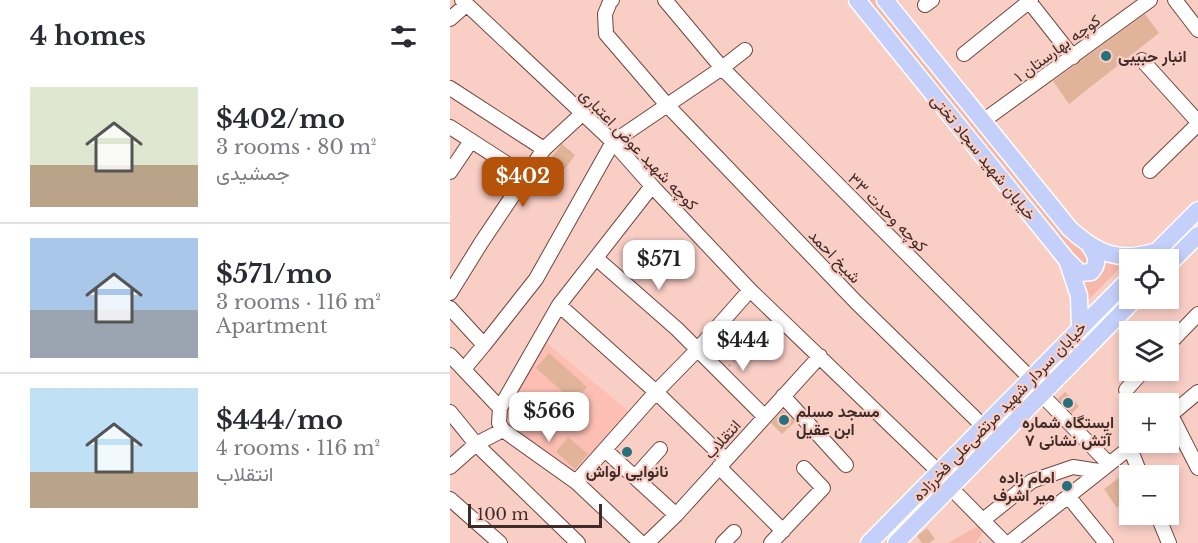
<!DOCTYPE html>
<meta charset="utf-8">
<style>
:root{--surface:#fff;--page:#f7f7f7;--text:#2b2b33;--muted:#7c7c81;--line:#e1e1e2;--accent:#b45309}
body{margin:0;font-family:"Libre Baskerville",Vazirmatn,serif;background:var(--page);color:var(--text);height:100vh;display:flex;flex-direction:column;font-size:22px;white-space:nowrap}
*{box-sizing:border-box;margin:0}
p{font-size:20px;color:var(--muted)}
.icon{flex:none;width:33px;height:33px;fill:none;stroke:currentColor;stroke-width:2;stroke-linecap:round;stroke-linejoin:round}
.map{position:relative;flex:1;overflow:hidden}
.sheet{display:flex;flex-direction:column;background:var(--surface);width:450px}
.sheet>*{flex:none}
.tools{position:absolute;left:669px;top:249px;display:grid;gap:12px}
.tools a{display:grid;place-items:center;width:60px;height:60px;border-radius:0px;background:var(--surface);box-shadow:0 3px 9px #0003;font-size:30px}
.scale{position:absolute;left:18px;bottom:15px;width:134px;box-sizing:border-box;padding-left:6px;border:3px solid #3f2b27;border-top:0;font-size:16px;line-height:21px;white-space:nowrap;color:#3f2b27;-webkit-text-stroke:4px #f9cec5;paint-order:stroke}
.price{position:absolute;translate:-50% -51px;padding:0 14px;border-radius:12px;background:#fff;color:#222;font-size:20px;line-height:39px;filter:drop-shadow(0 2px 3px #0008)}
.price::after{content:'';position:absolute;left:50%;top:36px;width:18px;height:14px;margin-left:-9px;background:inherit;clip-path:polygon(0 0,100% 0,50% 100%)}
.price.active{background:var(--accent);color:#fff}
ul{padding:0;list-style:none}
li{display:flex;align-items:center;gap:18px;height:150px;padding:0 30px}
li+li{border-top:2px solid var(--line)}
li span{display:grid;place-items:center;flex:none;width:168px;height:120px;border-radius:0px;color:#555}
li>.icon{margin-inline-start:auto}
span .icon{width:72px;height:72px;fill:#fffc;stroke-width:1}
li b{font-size:26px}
h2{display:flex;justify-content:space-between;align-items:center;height:72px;padding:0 30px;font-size:26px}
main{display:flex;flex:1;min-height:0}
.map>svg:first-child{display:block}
</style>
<main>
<section class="sheet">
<h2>4 homes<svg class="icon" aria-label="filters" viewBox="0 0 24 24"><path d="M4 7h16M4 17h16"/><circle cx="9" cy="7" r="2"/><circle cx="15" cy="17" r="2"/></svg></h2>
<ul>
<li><span style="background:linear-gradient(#dfe7d0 65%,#b9a48a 0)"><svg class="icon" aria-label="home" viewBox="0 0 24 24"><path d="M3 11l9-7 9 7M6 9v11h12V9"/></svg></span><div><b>$402/mo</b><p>3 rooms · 80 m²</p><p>جمشیدی</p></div></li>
<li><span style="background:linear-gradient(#a9c7e8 60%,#9aa5b1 0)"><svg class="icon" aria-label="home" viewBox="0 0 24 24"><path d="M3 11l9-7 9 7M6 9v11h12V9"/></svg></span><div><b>$571/mo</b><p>3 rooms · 116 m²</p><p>Apartment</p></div></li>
<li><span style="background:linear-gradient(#bfe0f5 70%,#b9a48a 0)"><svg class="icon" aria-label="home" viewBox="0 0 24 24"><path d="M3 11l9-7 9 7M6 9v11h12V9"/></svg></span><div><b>$444/mo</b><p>4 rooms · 116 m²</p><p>انتقلاب</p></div></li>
</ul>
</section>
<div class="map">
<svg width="748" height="543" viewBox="0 0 748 543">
<rect width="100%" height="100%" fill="#f9cec5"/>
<path fill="#fdbfb3" d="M93 340 178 411 125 476 56 424 54 419 59 402Z"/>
<path fill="#f6b8ab" d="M419 0H426L626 246 641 258 634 268Z
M653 260 676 262 636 302 632 279Z
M528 526 533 532 526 543H498Z"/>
<path fill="#e1b49a" d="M695 14 709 33 619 104 603 81Z
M112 144 125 155 115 169 100 159Z
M99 353 137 387 124 402 86 368Z
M615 392 629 406 622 413 608 399Z
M333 410 345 422 332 434 321 423Z
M118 437 138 454 125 469 106 452Z
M671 476 678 500 667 508 654 489Z
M477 528 485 539 479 543H472L467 536Z"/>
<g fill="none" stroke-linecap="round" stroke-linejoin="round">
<g stroke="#71453c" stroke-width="16">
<path id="minor" d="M12 0 163 142 202 186 300 290 489 472
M162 0 160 2 155 14 156 34 217 105 406 302 534 427
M215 0 272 68 581 379
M578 0 623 57
M725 0 748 30
M475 5 482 0
M0 19 16 5
M514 54 581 0
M692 60 748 122
M0 88 94 149
M533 121 700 0
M0 127 76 176
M700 171 748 124
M0 172 21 141
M146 258 227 329 315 417
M0 293 31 243 94 149 133 113
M109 305 206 392 275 459
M0 308 34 345 86 279 163 142 272 68 295 50
M718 345 748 314
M0 355 50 408
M14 369 34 345
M676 390 694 370
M592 395 659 464
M333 396 396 465
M0 412 26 444 128 543
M721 415 748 468
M718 417 748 392
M53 430 126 482 191 543
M680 448 691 476
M155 450 226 515
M0 467 26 444 53 430 49 423 50 408 109 305 202 186
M269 467 333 531
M185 477 210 449
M126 482 206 392 248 349 300 290
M501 488 555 543
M618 496 656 543
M0 499 50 543
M707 514 719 543
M533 520 582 481 623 467 649 471
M197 543 226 515 370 356
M273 543 284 532
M321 543 373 488 354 468
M559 543 687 442"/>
</g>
<g stroke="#fff" stroke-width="19">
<path id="major" d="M407 0 617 260 629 296 630 328
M435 0 620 229C648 254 669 263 707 251
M700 258 748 210
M618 261 630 273 641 272C650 263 646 255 640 246
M718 265 748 235
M419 543 680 278
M446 543 686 298"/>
</g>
<path stroke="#b7948d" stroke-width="1.5" stroke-dasharray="1.5 4.5" stroke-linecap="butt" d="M279 366 298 346
M399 428 413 413
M530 543 532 538"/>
<use href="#minor" stroke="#fff" stroke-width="14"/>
<use href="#major" stroke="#c4d0fa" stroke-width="16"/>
</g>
<g fill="#276f7b" stroke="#f9cec5" stroke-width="2">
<circle cx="656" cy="56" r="6"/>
<circle cx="618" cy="403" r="6"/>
<circle cx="334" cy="420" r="6"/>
<circle cx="177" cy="452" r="6"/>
<circle cx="617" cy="486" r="6"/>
</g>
<g text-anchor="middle" stroke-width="4.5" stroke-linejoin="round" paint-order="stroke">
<g font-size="16" fill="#3f2b27" stroke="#f9cec5">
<text transform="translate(607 48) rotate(-36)" y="6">کوچه بهارستان ۱</text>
<text transform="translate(189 149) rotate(46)" y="6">کوچه شهید عوض اعتباری</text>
<text transform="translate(534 157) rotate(51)" y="6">خیابان شهید سجاد تختی</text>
<text transform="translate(438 212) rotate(45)" y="6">کوچه وحدت ۳۳</text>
<text transform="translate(385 256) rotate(46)" y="6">شیخ احمد</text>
<text transform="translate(549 411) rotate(-46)" y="6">خیابان سردار شهید مرتضی‌علی فخرزاده</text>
<text transform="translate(272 439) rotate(-48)" y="6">انتقلاب</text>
</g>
<g font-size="16" font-weight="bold" fill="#3f2b27" stroke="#f9cec5" text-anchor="start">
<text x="668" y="62">انبار حبیبی</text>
<text x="346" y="417">مسجد مسلم<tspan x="346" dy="18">ابن عقیل</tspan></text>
<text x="618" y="428" text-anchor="middle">ایستگاه شماره<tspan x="618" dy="18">۷ آتش نشانی</tspan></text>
<text x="177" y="477" text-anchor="middle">نانوایی لواش</text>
<text x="605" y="483" text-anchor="end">امام زاده<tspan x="605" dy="18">میر اشرف</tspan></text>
</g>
</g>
</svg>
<div class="tools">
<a><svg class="icon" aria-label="locate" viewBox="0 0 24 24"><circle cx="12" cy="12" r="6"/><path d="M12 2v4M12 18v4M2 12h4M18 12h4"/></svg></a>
<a><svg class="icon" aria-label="layers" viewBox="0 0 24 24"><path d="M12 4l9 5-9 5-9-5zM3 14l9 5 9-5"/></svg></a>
<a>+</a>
<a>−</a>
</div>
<div class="scale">100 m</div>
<b class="price active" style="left:73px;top:208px">$402</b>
<b class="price" style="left:209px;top:291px">$571</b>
<b class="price" style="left:293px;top:372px">$444</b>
<b class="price" style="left:99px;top:443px">$566</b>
</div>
</main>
